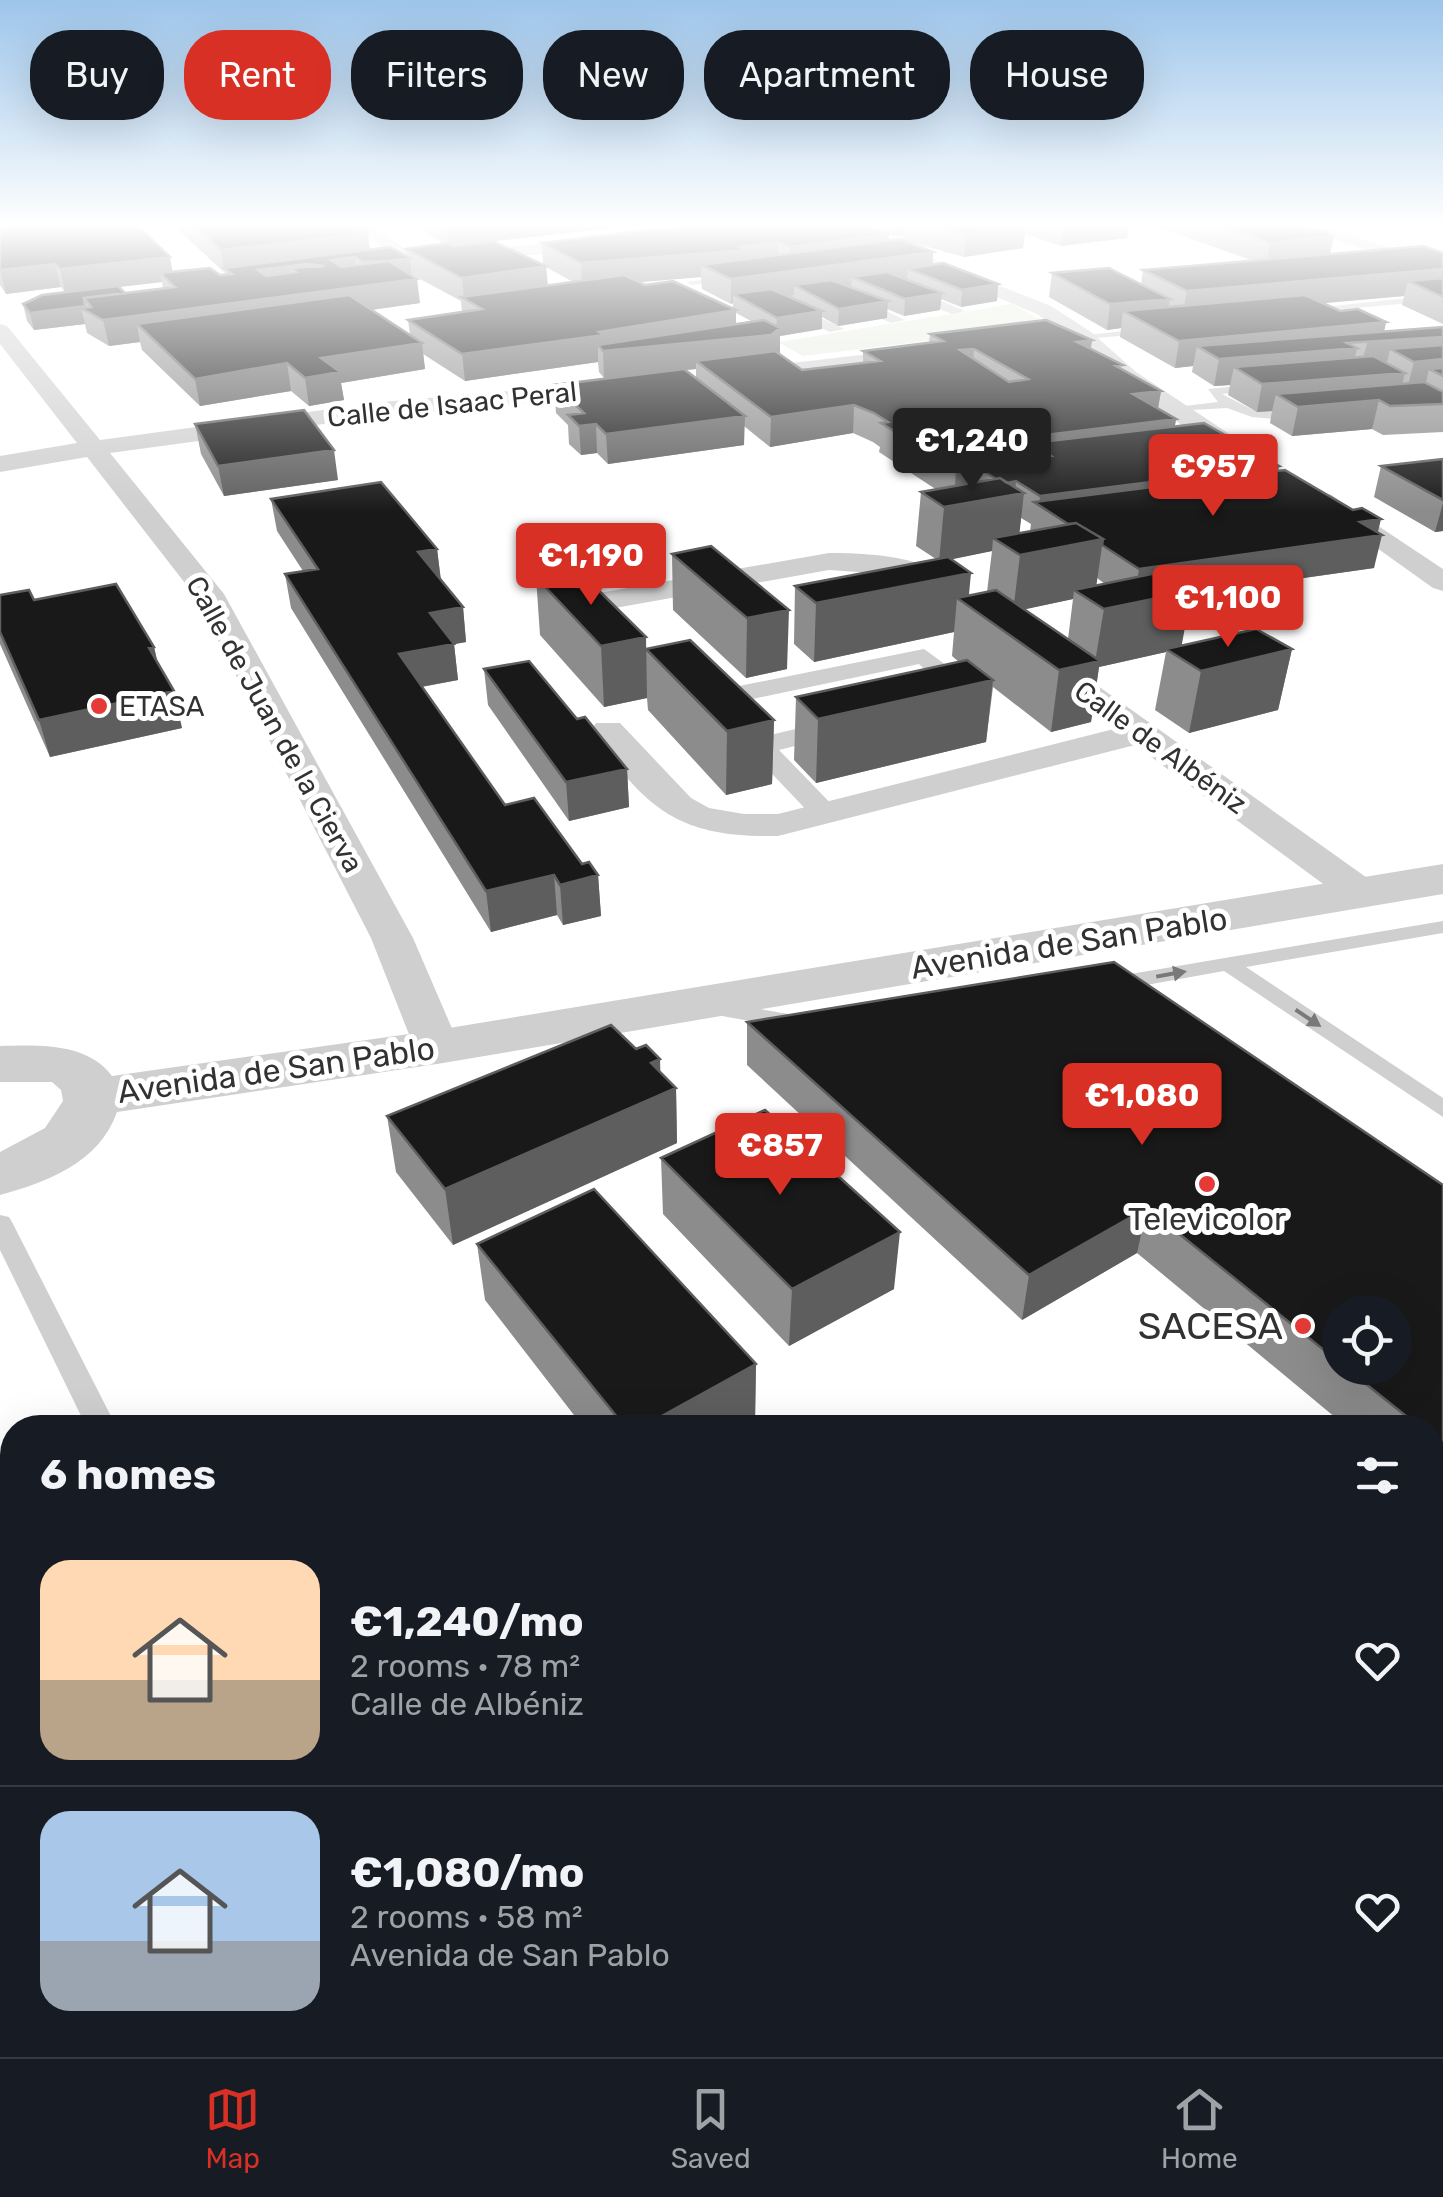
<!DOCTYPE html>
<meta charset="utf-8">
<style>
:root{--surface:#171b24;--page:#242831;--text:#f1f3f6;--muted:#9ea1a6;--line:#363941;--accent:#d93025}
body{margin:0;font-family:Rubik,sans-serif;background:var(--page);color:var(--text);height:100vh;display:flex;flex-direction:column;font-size:38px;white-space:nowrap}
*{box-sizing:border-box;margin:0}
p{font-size:32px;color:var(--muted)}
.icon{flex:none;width:55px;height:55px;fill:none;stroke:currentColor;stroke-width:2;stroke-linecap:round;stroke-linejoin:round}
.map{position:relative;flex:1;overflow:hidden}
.details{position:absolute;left:0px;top:1415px;width:1445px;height:642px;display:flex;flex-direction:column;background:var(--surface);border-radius:40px 40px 0 0;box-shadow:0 10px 40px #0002}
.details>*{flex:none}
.banner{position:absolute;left:30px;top:30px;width:1385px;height:90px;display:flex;gap:20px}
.tools{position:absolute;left:1322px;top:1295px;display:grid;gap:20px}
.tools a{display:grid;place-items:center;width:90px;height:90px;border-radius:50%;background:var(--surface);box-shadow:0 10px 40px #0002;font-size:50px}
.price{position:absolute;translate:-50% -85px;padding:0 22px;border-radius:10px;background:var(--accent);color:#fff;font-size:32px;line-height:65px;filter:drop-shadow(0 2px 5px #0008)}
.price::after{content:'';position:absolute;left:50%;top:60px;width:30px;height:22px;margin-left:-15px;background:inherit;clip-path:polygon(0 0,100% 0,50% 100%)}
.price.current{background:#222;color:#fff}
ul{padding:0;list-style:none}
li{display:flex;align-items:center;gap:30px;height:250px;padding:0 40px}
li+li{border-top:2px solid var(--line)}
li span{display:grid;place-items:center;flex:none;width:280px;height:200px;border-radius:30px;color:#555}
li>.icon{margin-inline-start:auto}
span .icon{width:120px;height:120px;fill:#fffc;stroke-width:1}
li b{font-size:42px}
h2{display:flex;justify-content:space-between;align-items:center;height:120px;padding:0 40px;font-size:42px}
.chip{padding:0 35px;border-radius:40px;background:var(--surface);box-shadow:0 10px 40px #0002;font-size:35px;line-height:90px}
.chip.current{background:var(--accent);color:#fff}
.tabs{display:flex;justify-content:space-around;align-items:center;height:140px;border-top:2px solid var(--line);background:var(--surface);font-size:28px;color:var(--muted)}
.tabs a{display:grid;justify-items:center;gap:5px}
.tabs .current{color:var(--accent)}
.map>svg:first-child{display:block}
</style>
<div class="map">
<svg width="1443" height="2057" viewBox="0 0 1443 2057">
<rect width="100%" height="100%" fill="#fff"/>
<path fill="#e6eee0" d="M1012 304 1052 326 803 356 778 342Z"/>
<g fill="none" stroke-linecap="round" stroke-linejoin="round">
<path fill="#cfcfcf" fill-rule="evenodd" d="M728 276 731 281 692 285 687 282Z
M1443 294V300L1302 313 1297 310Z
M1150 328 1154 333 1084 339 1079 336Z
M1258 384 1262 389 1222 394 1253 410 1300 409 1306 413 1274 419 1252 417 1227 408 1173 411 1167 408 1218 402 1208 389Z
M1443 921V933L1246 967 1443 1098V1117L1224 971 1113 991 1102 984 1113 977Z
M708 1000 794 1015 805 1022 794 1029 700 1012 697 1007Z
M0 1215 9 1217 13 1224 117 1428H87L0 1250Z
M12 1600V1633L0 1638V1605Z
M12 1677V1712L0 1717V1682Z
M12 2018V2045H29L20 2057H0V2023Z"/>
<path fill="#cfcfcf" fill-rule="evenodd" d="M892 284H902L965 311 952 314 892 290Z
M838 293H848L905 320 891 323 838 299Z
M773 300H783L844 329 830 332 773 306Z
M924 649 979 689 983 694 979 699 956 700 919 664 733 703 766 736 842 718 851 720 855 726 851 732 779 750 840 813 825 822 815 819 701 699 714 691Z"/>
<path fill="#cfcfcf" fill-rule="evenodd" d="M353 224H372L420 260 405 264Z
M821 224H844L1051 306 1091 332 1136 372 1261 455 1258 460H1240L1184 427 1037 314Z
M1290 224H1316L1443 265V277Z
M601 238 610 243 607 247 461 262 452 257 461 252Z
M0 324 7 326 100 440 382 402 613 382 624 389 613 396 382 416 110 453 224 594 413 938 460 1047 453 1057 437 1061 421 1057 414 1047 371 938 195 596 87 457 0 472V456L77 443 0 344Z
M921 348 929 349V359L741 383 730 376 741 369Z
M1330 494 1443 569V591L1433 588 1321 508 1317 502Z
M829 553C869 553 938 556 964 592L949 601 887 574 829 570 553 619 538 610 553 601Z
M1045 653 1056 656 1377 885 1383 894 1377 903 1363 906 1349 903 1135 745 778 836C679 838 646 810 591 730L596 723H620L691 798 709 808 744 814H778L1114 729 1034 670 1029 663Z"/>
<path fill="#cfcfcf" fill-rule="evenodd" d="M1443 864V894L437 1064 117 1112C99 1163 47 1182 0 1195V1152L45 1128 63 1101 61 1090 52 1082H0V1046C37 1045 87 1042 112 1076L437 1030Z"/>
</g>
<path fill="#8c8c8c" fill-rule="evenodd" d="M0 224 173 272 220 275H226L225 273 172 224H363L370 249 407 256 406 249 444 244 420 228V224H648L494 241 543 264 542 243 870 227V224H1129L1127 238 1061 246 1025 234 1023 248 964 257 903 240V235L893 236 889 234V241L933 252 932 265 998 284 997 301 961 307 941 299 940 310 904 316 887 309V318L838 326 822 317V329L780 336V354L802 370 863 363V351L929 343 930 334 1092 340 1091 348 1122 369 1161 391 1158 409 1176 419 1175 426 1279 466 1278 471 1378 532 1374 568 1191 594 1181 646 1292 649 1278 710 1189 733 1155 710 1166 652 1099 667 1091 722 1051 732 993 687 986 742 816 783 794 760 796 697 959 662 952 656 954 632 814 662 794 644 795 586 936 559 916 546 921 492 937 490 879 452 880 447 873 442 853 433 770 447 744 426V445L608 464 597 453 581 455 569 444 568 425 556 413 554 385 604 378 599 372 598 362 465 381 423 354 425 369 341 383 344 400 309 406 291 391 200 406 142 350 140 342 109 346 87 333 85 324 34 330 27 321 23 304 65 292 61 287 6 294 0 285ZM546 267 573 282 548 285ZM411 274 461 301 462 312 408 320 410 334 372 310 420 303ZM701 277 702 289 731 304 733 303V309L639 282ZM162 282 163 289 125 293 119 287ZM736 313 751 321 736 323ZM696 369V379L685 370ZM987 439 1016 460 998 462 945 447 941 444ZM1021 518 1031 524 1030 531 1019 533ZM992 551 987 592 968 595 951 559ZM1097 578 1105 584 1096 585ZM1073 599 1068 639 1025 609Z
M1149 224H1301L1334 235 1330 254 1443 253V324L1402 305 1404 296 1322 303 1340 311 1386 322 1384 332 1443 327V432L1383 435 1372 429 1292 436 1270 423 1272 411 1257 412 1228 395 1230 385 1214 386 1192 372 1193 366 1175 368 1120 337 1121 328 1107 330 1049 297 1052 273 1141 284 1143 270 1251 260Z
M195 424 338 480 224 496 201 454Z
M1443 459V531L1435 532 1374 497 1381 466Z
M271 499 437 549 441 580 463 607 466 642 454 644 458 680 422 687 505 805 598 875 601 916 563 925 557 915 491 932 291 608 285 574 303 571 277 531Z
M711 546 787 669 746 678 673 610 672 554Z
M536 577 646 649 774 720 772 784 726 795 648 710 647 698 604 707 540 635Z
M0 595 34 600 154 647 158 664 182 728 50 757 0 644Z
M484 669 577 719 627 769 629 807 569 821 488 705Z
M747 1022 1443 1185V1506L1432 1498V1428H1348L1137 1253 1022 1320 747 1065ZM1340 1312 1395 1368H1340Z
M660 1072 676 1088 677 1143 453 1245 396 1172 387 1116Z
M661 1158 894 1289 789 1346 663 1214Z
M477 1244 756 1364 755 1421 744 1428H584L485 1300Z
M977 2045H1432L1443 2057H986Z"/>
<path fill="#5e5e5e" d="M446 224H648L448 246Z
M894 224H904L903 235 893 236Z
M1063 224H1129L1127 238 1061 246Z
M1026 226 1023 248 964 257 966 234Z
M367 227 370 249 355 258 358 281 331 260 224 268 221 250Z
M889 234 888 257 789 270 790 247Z
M1334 235 1329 258 1266 266 1270 243Z
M778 242V265H701V277L582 287 581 263Z
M933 252 932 276 908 269 907 279 852 277 851 287 808 293 794 285V295L746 302 733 294V303L731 304V279Z
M170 257 174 280 160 273 162 282 65 293 60 269Z
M410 258 412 280 417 279 420 303 153 340 137 324 140 342 109 346 103 320 389 261Z
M55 264 61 287 6 294 0 270Z
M307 264 310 287 290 268 293 289 262 294 258 270Z
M546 266 548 290 464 299 462 278Z
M1443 269V292L1408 281 1404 296 1182 316 1187 291Z
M998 284 997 301 961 307 962 290Z
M942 293 940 310 904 316 905 299Z
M1170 299 1166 324 1123 311 1121 328 1107 330 1110 304Z
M888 301 887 318 838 326 839 309Z
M85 306 81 308 85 324 34 330 30 313Z
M736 310V336L776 331 777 318 822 311V329L780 336V354L696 361V369L604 378 603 351 598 345V362L465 381 462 354Z
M1386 322 1382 342 1443 337V376L1429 369 1425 387 1407 389 1414 362 1390 349 1386 367 1360 369 1367 343H1347L1357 348 1351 375 1234 367 1230 385 1214 386 1219 359 1197 346 1193 366 1175 368 1179 341Z
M1092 340 1088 366 1077 342Z
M422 343 425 369 341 383 344 400 309 406 305 378 321 358Z
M974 349 972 376 960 350Z
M287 363 291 391 200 406 195 379Z
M1405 373 1398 401 1379 400 1372 429 1292 436 1298 407 1276 394 1272 411 1257 412 1262 384Z
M1161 391 1156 419 1133 394Z
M854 405 853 433 770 447 771 417Z
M990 410 987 439 919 447 903 420Z
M745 416 744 445 608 464 606 434Z
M1176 419 1171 448 1051 456 1032 443 1030 466 1026 467 1029 437Z
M596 424 597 453 581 455 579 426Z
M334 450 338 480 224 496 218 466Z
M1279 466 1272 496 1039 506 1040 496Z
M977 467 974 498 954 501 956 470Z
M1016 481 1015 494 1024 493 1018 546 993 538 992 551 939 562 944 507 1003 483Z
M1443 503V531L1435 532Z
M1381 519 1377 536 1382 535 1374 568 1191 594 1181 649H1166V652L1099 667 1091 722 1051 732 1059 670 1095 662 1104 609 1134 602 1139 569 1360 522Z
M1103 539 1095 595 1074 590 1073 599 1013 612 1020 555Z
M437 549 441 582 418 552Z
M971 573 968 605 957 598 954 632 814 662 816 603Z
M463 607 466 642 434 648 430 613Z
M789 610 787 669 746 678 747 618Z
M646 637 647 698 604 707 601 646Z
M454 644 458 680 403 690 399 654Z
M154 647 162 683 149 648Z
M1292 649 1278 710 1189 733 1201 671Z
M993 680 986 742 816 783 818 719Z
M174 691 182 728 50 757 39 720Z
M774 720 772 784 726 795 727 731Z
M627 769 629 807 569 821 566 782Z
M554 875 557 915 491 932 486 891Z
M598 875 601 916 563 925 560 885Z
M660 1059 661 1094 676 1088 677 1143 453 1245 445 1189Z
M1147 1208 1137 1253 1022 1320 1029 1275Z
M900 1232 894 1289 789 1346 792 1289Z
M756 1364 755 1421 744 1428H640Z"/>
<path fill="#191919" stroke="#5e5e5e" stroke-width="2.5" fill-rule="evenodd" d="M0 224H136L170 257 60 269 55 264 0 270Z
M192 224H363L367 227 352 229 361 234 221 250Z
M697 224H864L889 234 790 247 778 242 740 247 747 250 581 263 542 243Z
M929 224H1021L1026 226 966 234Z
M1215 224H1301L1334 235 1270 243Z
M900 239 933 252 731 279 701 265Z
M493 241 546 266 462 278 406 249 447 243 454 246Z
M1423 246 1443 253V269L1187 291 1143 270Z
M390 247 410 258 389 261 417 279 103 320 81 308 91 307 84 298 175 287 160 273 210 268 220 275 232 274 224 268ZM355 257 362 262 388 261 341 267 331 260ZM307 264 324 266 290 268 296 272 266 276 258 270Z
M943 263 998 284 962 290 908 269Z
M1109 268 1170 299 1110 304 1052 273Z
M887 272 942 293 905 299 852 277Z
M624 275 645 285 673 281 736 310 599 332 604 335 462 354 408 320 482 309 461 297Z
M1443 278V297L1408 281Z
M831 280 888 301 839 309 794 285Z
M118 286 125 293 84 298 85 306 30 313 23 304 42 295Z
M771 289 822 311 777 318 733 294Z
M349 295 422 343 321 358 340 372 305 378 287 363 195 379 137 324Z
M1305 295 1340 311 1358 309 1386 322 1179 341 1123 311Z
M764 320 780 328 771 335 603 351 598 345Z
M1046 320 1092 340 1077 342 1123 365 1116 366 1161 391 1133 394 1176 419 1029 437 990 410 903 420 945 447 972 444 998 462 1051 456 1032 443 1204 423 1279 466 1040 496 1016 481 1007 483 1000 478 996 479 977 467 956 470 881 423 888 422 874 413 854 405 771 417 696 361 775 351 802 370 880 361 863 351 943 341 930 334ZM974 349 1028 379 1009 382 960 350Z
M1443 327V337L1347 343 1357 348 1219 359 1197 346Z
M1443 345V359L1414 362 1390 349Z
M1373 356 1405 373 1262 384 1234 367Z
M1443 368V376L1429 369Z
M684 369 745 416 606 434 596 424 579 426 568 415 584 413 554 385Z
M1424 382 1443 392V404L1390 406 1379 400 1298 407 1276 394Z
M304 410 334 450 218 466 195 424Z
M1443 459V500L1381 466Z
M1285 470 1353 510 1362 508 1381 519 1360 522 1382 535 1139 569 1102 545 1103 539 1076 523 1068 524 1034 502Z
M1000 478 1024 493 944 507 921 492Z
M381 482 437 549 418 552 463 607 430 613 454 644 399 654 505 805 534 798 582 864 589 862 598 875 560 885 554 875 486 891 285 574 318 569 271 499Z
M1076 523 1103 539 1020 555 993 538Z
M711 546 789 610 747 618 672 554Z
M948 557 971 573 816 603 795 586Z
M578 570 646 637 601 646 536 577Z
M1161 572 1192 591 1104 609 1074 590Z
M116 584 154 647 149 648 174 691 39 720 0 632V595L29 590 34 600Z
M996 590 1100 661 1059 670 957 598Z
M1256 629 1292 649 1201 671 1166 649Z
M690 640 774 720 727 731 646 649Z
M967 660 993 680 818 719 796 697Z
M529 661 577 719 585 717 627 769 566 782 484 669Z
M1114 962 1443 1185V1445L1432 1437V1428H1421L1346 1368H1395V1312H1340V1363L1147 1208 1029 1275 747 1022Z
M611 1025 636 1049 646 1045 660 1059 651 1063 676 1088 445 1189 387 1116Z
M765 1110 900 1232 792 1289 661 1158Z
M594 1189 756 1364 640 1428H626L477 1244Z
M1443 1651V2057H1024L1015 2045H1432V1659Z"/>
<defs><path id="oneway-solid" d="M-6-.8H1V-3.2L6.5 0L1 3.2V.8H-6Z" transform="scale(2.5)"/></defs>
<g fill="#797979">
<use href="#oneway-solid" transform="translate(1171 974) rotate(-10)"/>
<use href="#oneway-solid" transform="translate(1308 1018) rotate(34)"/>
</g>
<linearGradient id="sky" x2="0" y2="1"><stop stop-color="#9dc5ea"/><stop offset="0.44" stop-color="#fff"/><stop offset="1" stop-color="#fff" stop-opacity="0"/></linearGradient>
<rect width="1443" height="512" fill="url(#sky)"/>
<g fill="#e53a38" stroke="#fff" stroke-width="4">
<circle cx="99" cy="706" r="10"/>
<circle cx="1207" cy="1184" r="10"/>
<circle cx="1303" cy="1326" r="10"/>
</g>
<g text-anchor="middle" stroke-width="10" stroke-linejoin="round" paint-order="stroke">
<g font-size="28" fill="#323232" stroke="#fff">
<text transform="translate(452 404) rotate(-6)" y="10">Calle de Isaac Peral</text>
<text transform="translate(275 724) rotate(61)" y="10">Calle de Juan de la Cierva</text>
<text transform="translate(1161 747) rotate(36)" y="10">Calle de Albéniz</text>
</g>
<g font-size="28" fill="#323232" stroke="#fff" text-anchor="start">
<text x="119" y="716">ETASA</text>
</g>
<g font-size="32" fill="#323232" stroke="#fff">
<text transform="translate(1069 943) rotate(-9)" y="11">Avenida de San Pablo</text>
<text transform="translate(276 1070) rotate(-8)" y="11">Avenida de San Pablo</text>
</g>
<g font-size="32" fill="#323232" stroke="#fff">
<text x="1207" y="1230">Televicolor</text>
</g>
<g font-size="38" fill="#323232" stroke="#fff" text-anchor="end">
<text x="1283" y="1339">SACESA</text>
</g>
</g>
</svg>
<div class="tools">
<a><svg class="icon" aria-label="locate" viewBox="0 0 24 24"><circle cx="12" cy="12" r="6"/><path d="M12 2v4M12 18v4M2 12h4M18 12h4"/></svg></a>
</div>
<b class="price current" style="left:972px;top:493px">€1,240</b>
<b class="price" style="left:1213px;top:519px">€957</b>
<b class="price" style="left:591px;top:608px">€1,190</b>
<b class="price" style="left:1228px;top:650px">€1,100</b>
<b class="price" style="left:1142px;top:1148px">€1,080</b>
<b class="price" style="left:780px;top:1198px">€857</b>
<div class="banner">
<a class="chip">Buy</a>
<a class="chip current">Rent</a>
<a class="chip">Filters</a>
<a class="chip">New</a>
<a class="chip">Apartment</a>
<a class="chip">House</a>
</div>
<section class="details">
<h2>6 homes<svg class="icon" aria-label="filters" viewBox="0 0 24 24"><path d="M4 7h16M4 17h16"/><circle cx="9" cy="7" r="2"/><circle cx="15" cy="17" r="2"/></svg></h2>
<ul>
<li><span style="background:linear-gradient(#ffd9b3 60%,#b9a48a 0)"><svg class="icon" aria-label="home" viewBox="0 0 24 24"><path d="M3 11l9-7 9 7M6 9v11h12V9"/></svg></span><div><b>€1,240/mo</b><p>2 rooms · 78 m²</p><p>Calle de Albéniz</p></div><svg class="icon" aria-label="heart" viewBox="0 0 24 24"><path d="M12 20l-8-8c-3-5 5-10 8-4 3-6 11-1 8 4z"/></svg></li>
<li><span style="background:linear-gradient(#a9c7e8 65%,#9aa5b1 0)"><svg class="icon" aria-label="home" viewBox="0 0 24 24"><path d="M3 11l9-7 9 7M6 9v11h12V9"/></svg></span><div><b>€1,080/mo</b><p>2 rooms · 58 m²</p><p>Avenida de San Pablo</p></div><svg class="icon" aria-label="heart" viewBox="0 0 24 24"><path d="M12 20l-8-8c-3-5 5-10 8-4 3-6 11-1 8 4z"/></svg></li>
</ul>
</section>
</div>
<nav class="tabs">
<a class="current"><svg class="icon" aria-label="map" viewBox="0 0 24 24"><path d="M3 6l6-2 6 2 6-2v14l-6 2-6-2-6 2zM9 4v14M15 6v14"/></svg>Map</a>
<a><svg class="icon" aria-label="saved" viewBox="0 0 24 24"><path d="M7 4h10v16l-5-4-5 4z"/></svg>Saved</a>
<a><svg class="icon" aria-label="home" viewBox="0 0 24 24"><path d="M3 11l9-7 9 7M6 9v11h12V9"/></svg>Home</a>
</nav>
